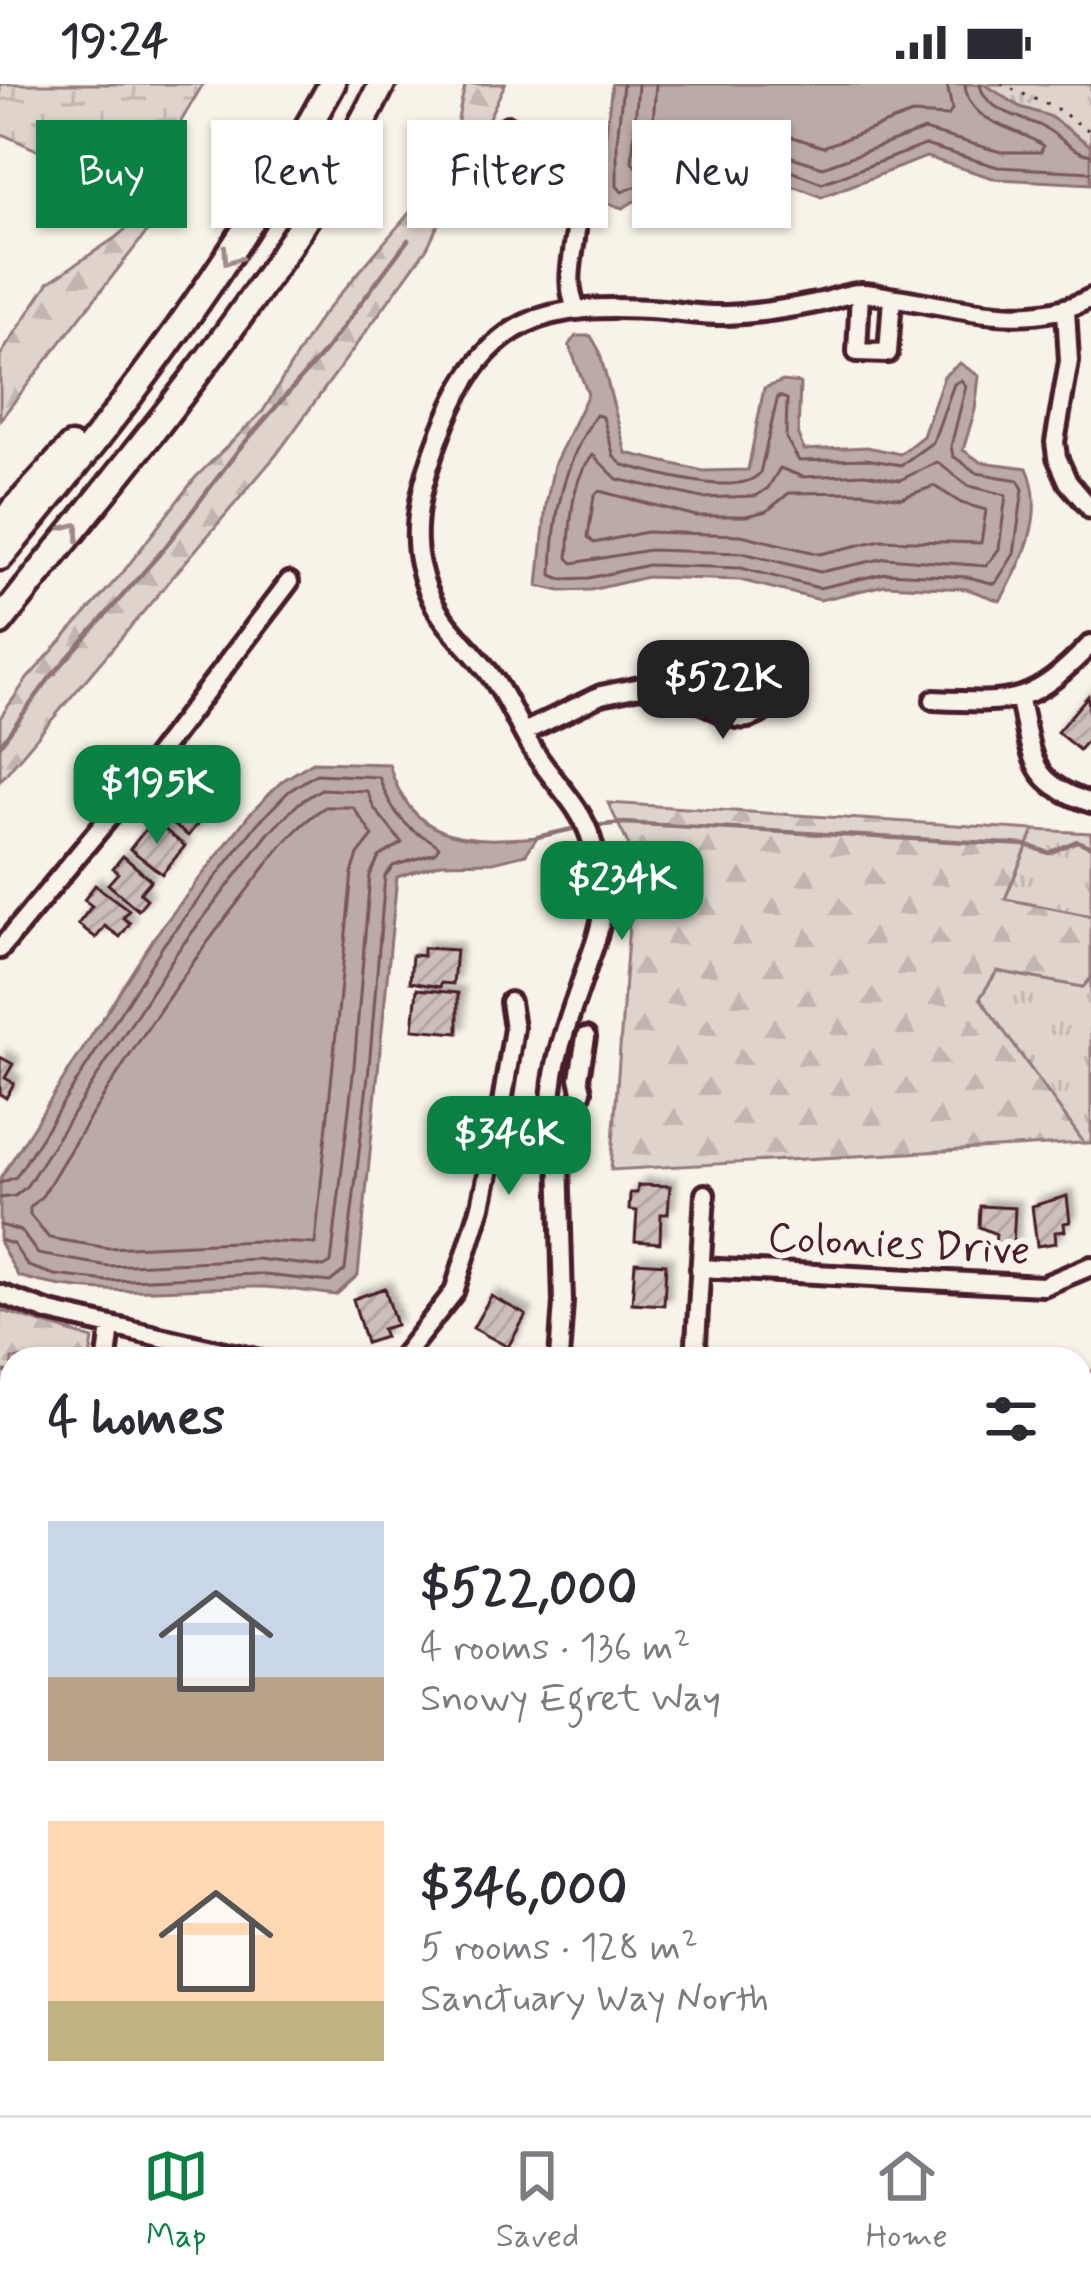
<!DOCTYPE html>
<meta charset="utf-8">
<style>
:root{--surface:#fff;--page:#f7f7f7;--text:#2b2b33;--muted:#7c7c81;--line:#e1e1e2;--accent:#0b8043}
body{margin:0;font-family:Mynerve,sans-serif;background:var(--page);color:var(--text);height:100vh;display:flex;flex-direction:column;font-size:45px;white-space:nowrap}
*{box-sizing:border-box;margin:0}
p{font-size:39px;color:var(--muted)}
.icon{flex:none;width:66px;height:66px;fill:none;stroke:currentColor;stroke-width:2;stroke-linecap:round;stroke-linejoin:round}
.map{position:relative;flex:1;overflow:hidden}
.details{position:absolute;left:0px;top:1263px;width:1092px;height:768px;display:flex;flex-direction:column;background:var(--surface);border-radius:36px 36px 0 0;box-shadow:0 3px 9px #0004}
.details>*{flex:none}
.banner{position:absolute;left:36px;top:36px;width:1020px;height:108px;display:flex;gap:24px}
.price{position:absolute;translate:-50% -102px;padding:0 27px;border-radius:24px;background:var(--accent);color:#fff;font-size:39px;line-height:78px;filter:drop-shadow(0 3px 6px #0008)}
.price::after{content:'';position:absolute;left:50%;top:72px;width:36px;height:27px;margin-left:-18px;background:inherit;clip-path:polygon(0 0,100% 0,50% 100%)}
.price.current{background:#222;color:#fff}
ul{padding:0;list-style:none}
li{display:flex;align-items:center;gap:36px;height:300px;padding:0 48px}
li span{display:grid;place-items:center;flex:none;width:336px;height:240px;border-radius:0px;color:#555}
li>.icon{margin-inline-start:auto}
span .icon{width:144px;height:144px;fill:#fffc;stroke-width:1}
li b{font-size:51px}
h2{display:flex;justify-content:space-between;align-items:center;height:144px;padding:0 48px;font-size:51px}
.chip{padding:0 42px;border-radius:0px;background:var(--surface);box-shadow:0 3px 9px #0004;font-size:42px;line-height:108px}
.chip.current{background:var(--accent);color:#fff}
.status{display:flex;justify-content:space-between;align-items:center;height:84px;padding:0 60px;background:var(--surface);direction:ltr}
.status svg{height:33px;fill:currentColor}
.tab-bar{display:flex;justify-content:space-around;align-items:center;height:168px;border-top:3px solid var(--line);background:var(--surface);font-size:33px;color:var(--muted)}
.tab-bar a{display:grid;justify-items:center;gap:6px}
.tab-bar .current{color:var(--accent)}
.map>svg:first-child{display:block}
</style>
<div class="status"><b>19:24</b><svg viewBox="0 0 49 12"><path d="M0 12V9h3v3zM5 12V6h3v6zM10 12V3h3v9zM15 12V0h3v12zM26 1h20v11H26zM47 4h2v5h-2z"/></svg></div>
<div class="map">
<svg width="1091" height="2031" viewBox="0 0 1091 2031">
<defs>
<pattern id="grass-tufts" width="24" height="20" patternUnits="userSpaceOnUse" patternTransform="scale(3)"><rect width="24" height="20" fill="#ded4cc"/><path d="M3 7l-1-3M5 7V3M7 7l1-3M15 17l-1-3M17 17v-4M19 17l1-3" fill="none" stroke="#c0b6af"/></pattern>
<pattern id="forest-firs" width="22" height="20" patternUnits="userSpaceOnUse" patternTransform="scale(3)"><rect width="22" height="20" fill="#ded4cc"/><path d="M5 1l3.5 6h-7zM16 11l3.5 6h-7z" fill="#c0b6af"/></pattern>
<pattern id="wetland-marsh" width="20" height="14" patternUnits="userSpaceOnUse" patternTransform="scale(3)"><rect width="20" height="14" fill="#ded4cc"/><path d="M1 5h8M5 5V1M11 12h8M15 12V8" fill="none" stroke="#c0b6af"/></pattern>
<pattern id="building-hatch" width="6" height="6" patternUnits="userSpaceOnUse" patternTransform="scale(3)"><rect width="6" height="6" fill="#ccbfb9"/><path d="M-1 1l2-2M0 6l6-6M5 7l2-2" fill="none" stroke="#b1a49f"/></pattern>
<filter id="shadow"><feDropShadow dx="6" dy="-6" stdDeviation="3" flood-color="#0004"/></filter>
</defs>
<rect width="100%" height="100%" fill="#f7f3e8"/>
<filter id="ink" filterUnits="userSpaceOnUse"><feTurbulence type="fractalNoise" baseFrequency=".00833" numOctaves="2"/><feDisplacementMap in="SourceGraphic" scale="24" xChannelSelector="R" yChannelSelector="G"/><feConvolveMatrix kernelMatrix="1 2 1 2 8 2 1 2 1" color-interpolation-filters="sRGB"/></filter>
<g filter="url(#ink)">
<path fill="url(#grass-tufts)" stroke="#947a7c" stroke-width="3" d="M984 0H1091V62L1049 32 1020 23Z
M1034 746 1091 749V832L1005 815Z
M997 887 1082 903 1091 894V1059H1084L980 914Z"/>
<path fill="url(#forest-firs)" stroke="#947a7c" stroke-width="3" d="M466 0H505L427 164 277 370 0 697V634L27 595 124 487 195 394 263 327 319 235 445 87C458 59 456 30 466 0Z
M166 111 172 116 0 336V272L49 198 115 154Z
M608 719 1034 746 1005 815 1091 832V894L1083 903 997 887 980 914 1084 1059 611 1086 634 772Z
M0 1226 93 1255 90 1275H12V1352L0 1351Z"/>
<path fill="url(#wetland-marsh)" stroke="#947a7c" stroke-width="3" d="M0 0H203L170 56 125 113 78 137 67 80 0 49Z"/>
<path fill="#bcaaa7" stroke="#8e7275" stroke-width="3" d="M612 0H984L1020 23 1049 32 1091 62V100L996 95 926 73 821 113C776 92 760 100 720 126 683 113 657 100 623 124L606 119 605 57Z
M576 252H591L599 266 626 369 703 387 748 386 764 304 783 297 800 299 798 351 804 366 867 363 900 370 923 352 944 292 960 279 979 292 975 326 963 366 981 378 1027 384C1047 429 1023 478 1000 517L967 505 885 501 820 516 740 496 647 493 591 506 560 507 538 502 546 421 554 381 588 310 569 261Z
M313 678 389 680C410 758 467 759 537 753L526 770 493 778 442 779 397 793 358 1191 336 1211C308 1208 279 1202 252 1203 171 1203 96 1216 18 1192L0 1159V1095L155 852 248 732 282 697Z
M1091 1287V1400L1080 1399V1289Z"/>
<g fill="none" stroke-linecap="round" stroke-linejoin="round">
<path stroke="#78575d" stroke-width="3" d="M623 0 617 58V102L622 108C661 90 679 101 718 112L750 93 788 86 822 99 925 61 998 83 1091 88
M638 0 632 78 637 83 685 85 715 95 745 79 786 71 823 83 924 46 1001 68H1041L1043 62C1017 42 968 41 965 0
M656 0 651 63 714 75 746 60 793 53 823 63 912 30 948 32 952 26 947 0
M980 0C984 27 1020 32 1041 42 1059 50 1071 68 1091 71
M961 296 966 302 951 362 953 372 977 389 1018 396 1023 405 1014 470 995 500 968 493 886 489 819 504 741 484 648 481 589 494 562 495 552 491C553 433 563 379 596 331L603 333 614 373 623 381C653 388 738 415 760 389L778 312 787 315 786 354 799 377 866 375 901 381 933 358 954 300Z
M593 371 617 395 702 414 756 412 768 404 780 384 803 393 865 390 900 396 937 378 969 402 1006 411 999 465 986 482 886 474 820 488 743 469 649 466 573 479 568 474C571 440 570 396 593 371Z
M934 402 961 419 986 426 981 459 881 456 820 470 741 451 646 448 594 459 588 453 594 412 599 407 696 432H746L767 427 789 409 863 408 901 414Z
M325 723H353L373 752 358 771 352 789 315 1160 256 1157 108 1164 49 1154 30 1131V1124L43 1111C103 1010 166 911 238 818 264 785 289 746 325 723Z
M0 1099 16 1093 164 860 257 740 289 707 316 690 379 693C386 713 395 732 413 746 422 753 432 755 439 763L435 769 393 782 385 792 369 984 345 1186 330 1198 256 1190 107 1197 55 1191 28 1182 13 1160 0 1156
M0 1114 15 1112 26 1103 177 868 268 750 299 719 321 705 367 707 374 724 402 759 379 773 370 791 354 982 331 1179 324 1183 256 1175 108 1182 38 1170 21 1147 0 1141"/>
<path stroke="#8e7275" stroke-width="4.5" d="M0 661 49 595 163 466 239 365 325 267 408 156
M593 742 623 739 1026 761 1049 769 1077 757 1091 763
M537 753 581 743
M0 1288H12"/>
</g>
<path fill="url(#building-hatch)" stroke="#4a1f2b" stroke-width="3" filter="url(#shadow)" d="M1088 612 1091 652 1079 666 1057 648Z
M179 701 191 710 187 716 196 723 200 718 209 725 188 752 158 729Z
M153 736 185 762 162 790 130 765Z
M123 772 151 796 140 809 147 815 138 826 108 800 118 789 113 784Z
M95 801 129 826 123 834 130 839 120 853 105 842 96 854 78 840 92 822 84 816Z
M423 864 456 866 453 900 441 899 440 903 410 898 412 871 423 872Z
M417 905 458 909V949L413 945Z
M0 973 13 980 5 994 14 999 6 1014 0 1010Z
M638 1101 670 1102 668 1130H661L660 1159 635 1157 637 1127 629 1126 630 1109H637Z
M1067 1112 1070 1138 1064 1139 1065 1147 1055 1148 1056 1159 1037 1162 1032 1122Z
M980 1122 1015 1124 1013 1162 995 1161 996 1150 979 1143Z
M635 1178 666 1180 664 1221 632 1219Z
M385 1204 396 1241 382 1245 385 1253 366 1259 353 1215Z
M491 1212 526 1231 508 1263 473 1244Z"/>
<g fill="none" stroke-linecap="round" stroke-linejoin="round">
<g stroke="#4a1f2b" stroke-width="26">
<path id="minor" d="M563 92 542 103 490 76 508 42 556 68C561 84 570 99 574 115 584 152 560 188 576 224
M860 209 857 268 888 269 892 214
M1066 226 1069 277 1055 358 1057 373 1068 398 1091 425
M934 616C1016 620 1033 620 1091 560
M1020 616C1033 675 1028 698 1091 719
M524 648 601 611 625 606 640 603 700 617C720 629 741 643 762 628L764 618 752 604 706 621
M0 865 121 719 289 498
M559 1072 582 1007 579 994 586 953
M700 1184 1043 1202 1091 1182
M0 1210 50 1228 256 1275
M107 1275 111 1242
M401 1275 454 1208 481 1122 499 1038 514 944 510 918
M559 1275 563 1218 559 1072C536 1007 568 941 588 879 595 860 603 838 603 818 603 797 597 775 591 755 581 722 556 701 537 672 520 647 510 618 492 593 461 550 433 539 420 481 410 437 425 389 441 348 487 230 546 218 663 226 683 228 705 232 726 231 755 230 787 225 816 219 830 217 846 209 860 209 872 208 885 213 896 214 963 224 1028 246 1091 214
M695 1275 705 1110
M0 1382 12 1381
M0 1465 12 1458
M1080 1495 1091 1496
M1083 1625 1091 1626
M0 1690 12 1691
M0 1939H12
M66 2031V2019
M962 2031 965 2019"/>
</g>
<g stroke="#4a1f2b" stroke-width="33">
<path id="highway" d="M0 441 71 363
M0 473C126 324 239 171 332 0
M0 538C135 367 285 197 382 0"/>
</g>
<path stroke="#4a1f2b" stroke-width="3" stroke-dasharray="3 9" stroke-linecap="butt" d="M1001 0 1057 25 1091 48"/>
<use href="#minor" stroke="#f7f3e8" stroke-width="16"/>
<use href="#highway" stroke="#f7f3e8" stroke-width="24"/>
</g>
<defs><path id="oneway-chevron" d="M-2-3.5L2.5 0L-2 3.5" fill="none" stroke-width="1.6" stroke-linecap="round" stroke-linejoin="round" transform="scale(3)"/></defs>
<g stroke="#a0898a">
<use href="#oneway-chevron" transform="translate(230 173) rotate(124)"/>
<use href="#oneway-chevron" transform="translate(73 446) rotate(-52)"/>
</g>
</g>
<g text-anchor="middle" stroke-width="12" stroke-linejoin="round" paint-order="stroke">
<g font-size="42" fill="#4a1f2b" stroke="#f7f3e8">
<text transform="translate(899 1158) rotate(3)" y="15">Colonies Drive</text>
</g>
</g>
</svg>
<b class="price current" style="left:723px;top:658px">$522K</b>
<b class="price" style="left:157px;top:763px">$195K</b>
<b class="price" style="left:622px;top:859px">$234K</b>
<b class="price" style="left:509px;top:1114px">$346K</b>
<div class="banner">
<a class="chip current">Buy</a>
<a class="chip">Rent</a>
<a class="chip">Filters</a>
<a class="chip">New</a>
</div>
<section class="details">
<h2>4 homes<svg class="icon" aria-label="filters" viewBox="0 0 24 24"><path d="M4 7h16M4 17h16"/><circle cx="9" cy="7" r="2"/><circle cx="15" cy="17" r="2"/></svg></h2>
<ul>
<li><span style="background:linear-gradient(#c9d6e8 65%,#b9a48a 0)"><svg class="icon" aria-label="home" viewBox="0 0 24 24"><path d="M3 11l9-7 9 7M6 9v11h12V9"/></svg></span><div><b>$522,000</b><p>4 rooms · 136 m²</p><p>Snowy Egret Way</p></div></li>
<li><span style="background:linear-gradient(#ffd9b3 75%,#c2b280 0)"><svg class="icon" aria-label="home" viewBox="0 0 24 24"><path d="M3 11l9-7 9 7M6 9v11h12V9"/></svg></span><div><b>$346,000</b><p>5 rooms · 128 m²</p><p>Sanctuary Way North</p></div></li>
</ul>
</section>
</div>
<nav class="tab-bar">
<a class="current"><svg class="icon" aria-label="map" viewBox="0 0 24 24"><path d="M3 6l6-2 6 2 6-2v14l-6 2-6-2-6 2zM9 4v14M15 6v14"/></svg>Map</a>
<a><svg class="icon" aria-label="saved" viewBox="0 0 24 24"><path d="M7 4h10v16l-5-4-5 4z"/></svg>Saved</a>
<a><svg class="icon" aria-label="home" viewBox="0 0 24 24"><path d="M3 11l9-7 9 7M6 9v11h12V9"/></svg>Home</a>
</nav>
